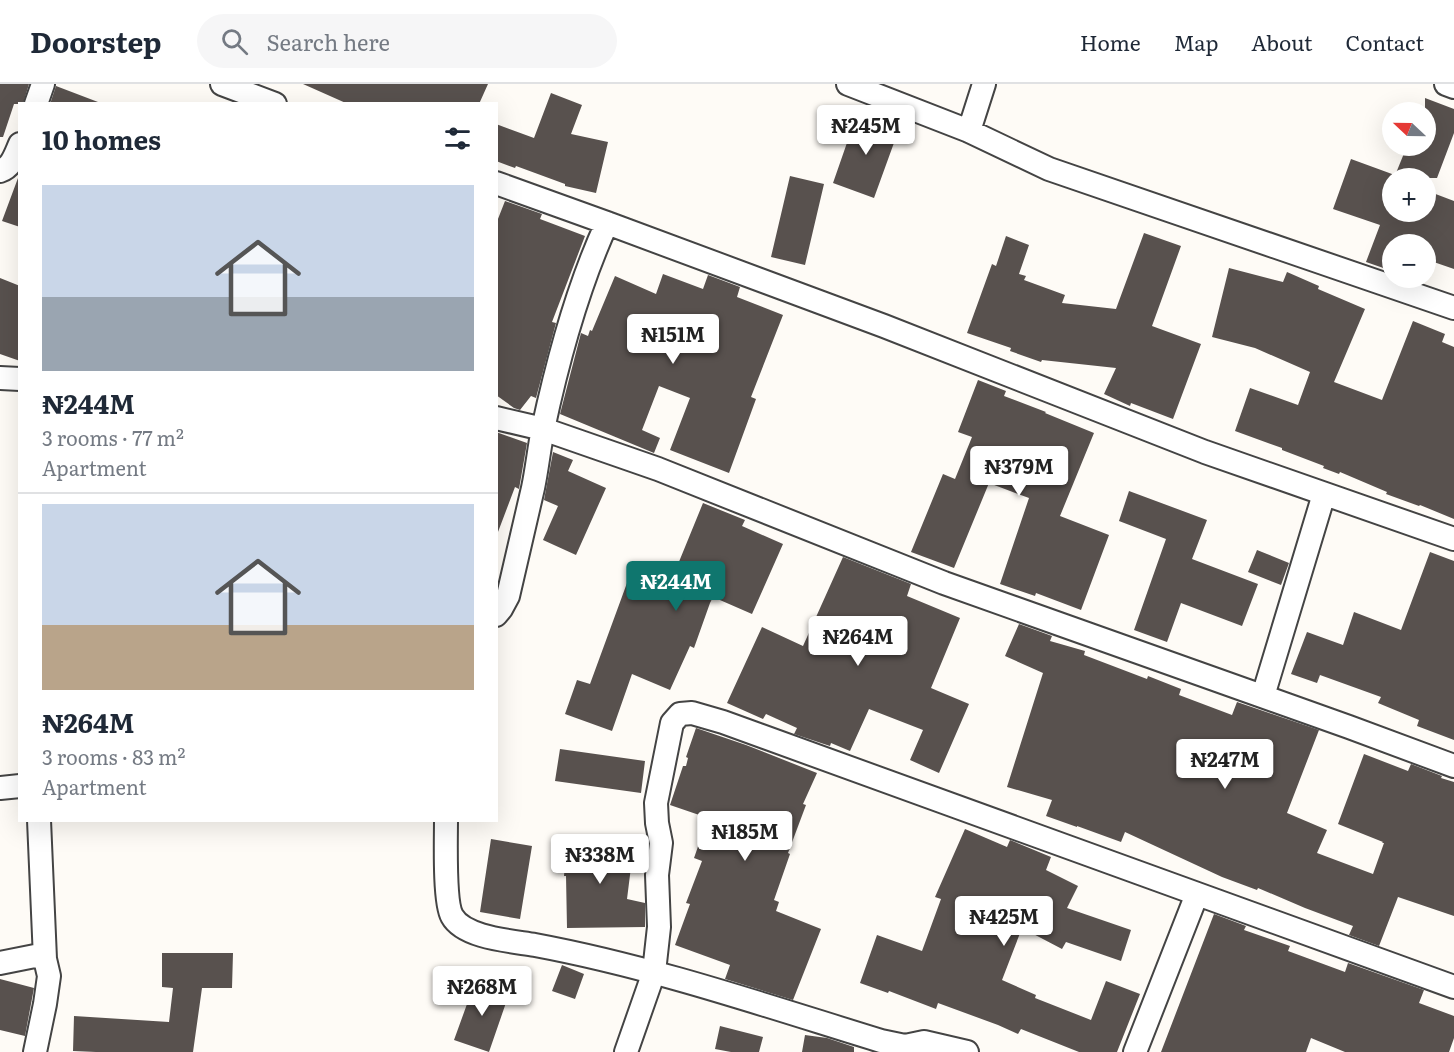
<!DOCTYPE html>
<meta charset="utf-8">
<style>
:root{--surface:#fff;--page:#f6f6f7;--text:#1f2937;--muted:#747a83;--line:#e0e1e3;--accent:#0f766e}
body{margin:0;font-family:Literata,serif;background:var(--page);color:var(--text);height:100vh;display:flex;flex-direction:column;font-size:22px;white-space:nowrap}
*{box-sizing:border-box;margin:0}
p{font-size:20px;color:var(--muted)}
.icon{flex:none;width:33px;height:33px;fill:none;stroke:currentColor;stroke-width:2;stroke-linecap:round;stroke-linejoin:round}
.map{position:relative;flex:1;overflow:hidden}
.details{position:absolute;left:18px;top:18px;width:480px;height:720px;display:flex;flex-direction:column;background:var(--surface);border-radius:0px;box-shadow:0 6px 24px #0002}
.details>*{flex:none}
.needle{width:39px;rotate:292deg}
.buttons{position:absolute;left:1382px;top:18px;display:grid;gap:12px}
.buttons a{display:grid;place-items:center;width:54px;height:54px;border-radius:50%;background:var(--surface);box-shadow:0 6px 24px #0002;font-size:30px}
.price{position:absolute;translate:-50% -51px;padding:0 14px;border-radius:6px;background:#fff;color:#222;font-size:20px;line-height:39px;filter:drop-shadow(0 2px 3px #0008)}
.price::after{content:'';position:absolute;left:50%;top:36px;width:18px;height:14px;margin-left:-9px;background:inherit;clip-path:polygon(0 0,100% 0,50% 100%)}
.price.current{background:var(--accent);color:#fff}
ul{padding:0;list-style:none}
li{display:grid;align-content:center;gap:12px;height:318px;padding:0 24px}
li+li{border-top:2px solid var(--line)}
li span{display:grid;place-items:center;height:186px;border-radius:0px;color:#555}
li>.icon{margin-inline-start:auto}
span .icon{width:108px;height:108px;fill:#fffc;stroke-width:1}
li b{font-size:26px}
h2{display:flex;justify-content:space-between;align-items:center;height:72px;padding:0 24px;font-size:26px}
header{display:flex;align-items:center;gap:36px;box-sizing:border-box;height:84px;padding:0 30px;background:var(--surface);border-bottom:2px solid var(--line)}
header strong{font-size:28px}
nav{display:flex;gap:33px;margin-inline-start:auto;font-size:21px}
.search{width:420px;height:54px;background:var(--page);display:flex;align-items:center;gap:15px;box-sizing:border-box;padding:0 21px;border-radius:33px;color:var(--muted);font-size:22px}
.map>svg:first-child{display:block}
</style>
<header>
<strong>Doorstep</strong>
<div class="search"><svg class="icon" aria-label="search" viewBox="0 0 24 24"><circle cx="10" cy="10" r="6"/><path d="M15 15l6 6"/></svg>Search here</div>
<nav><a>Home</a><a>Map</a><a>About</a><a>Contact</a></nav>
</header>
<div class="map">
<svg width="1454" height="968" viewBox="0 0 1454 968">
<rect width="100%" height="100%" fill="#fefbf6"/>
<path fill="#58514e" d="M0 0H29L23 20H14L3 53H0Z
M303 0H488L479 20H348Z
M56 2 98 18V20H50Z
M551 9 582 21 571 50 608 58 596 109 565 102V100L516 82 515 84 496 77V40L534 54Z
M1425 14 1454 25V49L1437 94H1394L1407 62H1425Z
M857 30 899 45 874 114 833 99Z
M1351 75 1392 90V128H1425V106L1454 117V185L1425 175V160H1392V187L1366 178 1380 141 1333 125Z
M790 92 824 100 805 181 771 173Z
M18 94H20V143L2 137Z
M505 117 542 130 540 135 585 152 552 238 556 239 536 314 531 312 520 326 514 324 496 311V140Z
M1144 149 1181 162 1152 242 1201 260 1173 335 1131 319 1130 322 1104 310 1116 284 1042 276 1041 278 1010 267 1011 264 967 249 992 180 996 182 1006 152 1029 161 1019 190 1026 192 1024 196 1065 211 1062 219 1116 225Z
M1229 184 1283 198 1287 188 1319 202 1318 205 1365 225 1334 298 1382 316 1413 237 1445 250 1442 258 1454 263V435L1420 421 1419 422 1386 410 1387 408 1340 388 1339 390 1323 384 1324 382 1282 366V364L1235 347 1250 304 1298 321 1310 288 1255 264 1212 253Z
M663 190 703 205 708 191 740 203 737 213 783 231 751 313 756 315 729 389 670 366 690 314 659 302 642 346 660 354 654 369 560 330 581 249 588 252 590 246 592 247 615 192 656 210Z
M0 194 20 202V277L0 270Z
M978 296 1006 307 1004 312 1046 328 1045 329 1094 349 1060 432 1109 451 1081 526 1036 509 1035 512 1000 500 1029 414 989 399 954 484 911 468 943 390 955 395 972 353 958 348Z
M496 348 527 359 519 405 515 403 498 448H496Z
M553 368 573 376 568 387 606 404 576 471 543 456 558 422 544 416Z
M1129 407 1207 436 1192 475 1258 500 1242 542 1181 519 1167 558 1134 546 1166 455 1119 437Z
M703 419 745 436 742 442 783 460 752 530 713 513 710 519 694 564 690 562 670 606 632 590 612 647 565 630 577 596 590 600 627 499 665 512Z
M1257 466 1289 479 1281 501 1248 488Z
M1430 468 1454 477V656L1417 642 1419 636 1378 619 1381 613 1320 591 1317 599 1291 590 1307 548 1343 561 1354 528 1401 546Z
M843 473 911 500 907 512 960 534 931 604 969 620 939 689 910 676 923 646 869 625 850 667 831 659 830 662 794 650 797 644 766 630 763 635 727 619 762 543 803 562Z
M1019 540 1052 552 1050 557 1085 567 1084 571 1147 595 1148 592 1181 605 1179 611 1232 631 1237 618 1319 646 1287 729 1327 746 1317 769 1373 790 1384 759H1382L1383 758 1338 740 1364 670 1408 687 1411 680 1442 692 1441 694 1454 698V832L1398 813 1379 862 1349 851 1353 842 1305 824 1258 804 1257 806 1222 793 1125 748 1121 758 1077 742V743L1046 732 1052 716 1007 703 1043 589 1005 572Z
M696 644 746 661 817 689 803 720 806 721 788 769 790 770 774 816 779 818 776 827 821 845 793 916 725 895 730 881 675 861 690 820 686 819 702 777 694 774 708 734 670 721 683 682H686L688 674 686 673Z
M560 665 645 677 641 709 555 697Z
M965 745 1007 763 1010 756 1051 773 1046 786 1078 802 1067 824 1131 846 1121 877 1066 858 1062 865 1022 844 1002 896 1036 911 1035 914 1091 936 1106 897 1140 910 1117 968H1079L1021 945 1018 950 998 941 938 919 936 925 889 907 888 909 860 899 877 851 922 867 941 815 935 813Z
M567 754 634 759 627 815 645 819V843L567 844 566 792H564Z
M491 755 532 762 520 835 480 828Z
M1214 830 1246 842 1244 846 1290 862 1288 867 1345 888 1348 879 1424 906 1419 919 1454 932V954L1449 968H1345L1311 954 1306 968H1161Z
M162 869H233L232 904H202L193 968H96L73 967 74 932 169 938 173 904 162 903Z
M562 881 584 890 575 915 552 907Z
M0 895 34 904 25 952 0 946Z
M475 898 509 910 489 968 454 956Z
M720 942 763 953 759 968H731L715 965Z
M805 951 827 954 854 963V968H802Z"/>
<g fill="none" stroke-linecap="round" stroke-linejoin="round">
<g stroke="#444" stroke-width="26">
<path id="minor" d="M222 0 275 20
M848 0 969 47 1049 85 1454 224
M1446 0 1454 3
M36 20 43 0
M969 47 984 0
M0 87C12 83 15 71 20 60
M496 99 607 139 884 242 1205 368 1454 455
M0 294 20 295
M496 334 543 345 658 385 944 499 1349 643 1454 682
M496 531 501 525 508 512C516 476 525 440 533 404 537 385 539 365 543 345 558 275 577 204 607 139
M1263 612 1324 410
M0 704 20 702
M39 736 45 875
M446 736C446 755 444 818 452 832 464 854 512 857 535 861 653 883 767 922 881 957L905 962 924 958 967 968
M0 879 35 872 45 875 49 892 45 920 35 968
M626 968 654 888 659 843 657 791 661 759 657 739 656 719 672 639 680 630 692 629 723 638 1454 903
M1135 968 1197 810"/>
</g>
<use href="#minor" stroke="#fff" stroke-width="22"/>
</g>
</svg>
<div class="buttons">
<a><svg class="needle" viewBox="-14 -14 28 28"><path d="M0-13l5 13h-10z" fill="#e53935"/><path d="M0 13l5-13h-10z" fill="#747a83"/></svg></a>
<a>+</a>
<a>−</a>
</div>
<b class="price" style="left:866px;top:72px">₦245M</b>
<b class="price" style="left:673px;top:281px">₦151M</b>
<b class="price" style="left:1019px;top:413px">₦379M</b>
<b class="price current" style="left:676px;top:528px">₦244M</b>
<b class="price" style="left:858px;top:583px">₦264M</b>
<b class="price" style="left:1225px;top:706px">₦247M</b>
<b class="price" style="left:745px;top:778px">₦185M</b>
<b class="price" style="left:600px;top:801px">₦338M</b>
<b class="price" style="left:1004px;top:863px">₦425M</b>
<b class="price" style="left:482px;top:933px">₦268M</b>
<section class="details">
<h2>10 homes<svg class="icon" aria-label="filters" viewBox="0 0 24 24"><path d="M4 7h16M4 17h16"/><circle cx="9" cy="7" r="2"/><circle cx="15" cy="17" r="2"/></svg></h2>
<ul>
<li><span style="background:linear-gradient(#c9d6e8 60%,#9aa5b1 0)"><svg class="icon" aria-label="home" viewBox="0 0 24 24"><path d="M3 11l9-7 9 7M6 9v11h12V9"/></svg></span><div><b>₦244M</b><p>3 rooms · 77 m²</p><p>Apartment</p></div></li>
<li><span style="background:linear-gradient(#c9d6e8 65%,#b9a48a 0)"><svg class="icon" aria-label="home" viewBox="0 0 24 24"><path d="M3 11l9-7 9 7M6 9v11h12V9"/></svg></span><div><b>₦264M</b><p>3 rooms · 83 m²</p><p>Apartment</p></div></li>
</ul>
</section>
</div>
